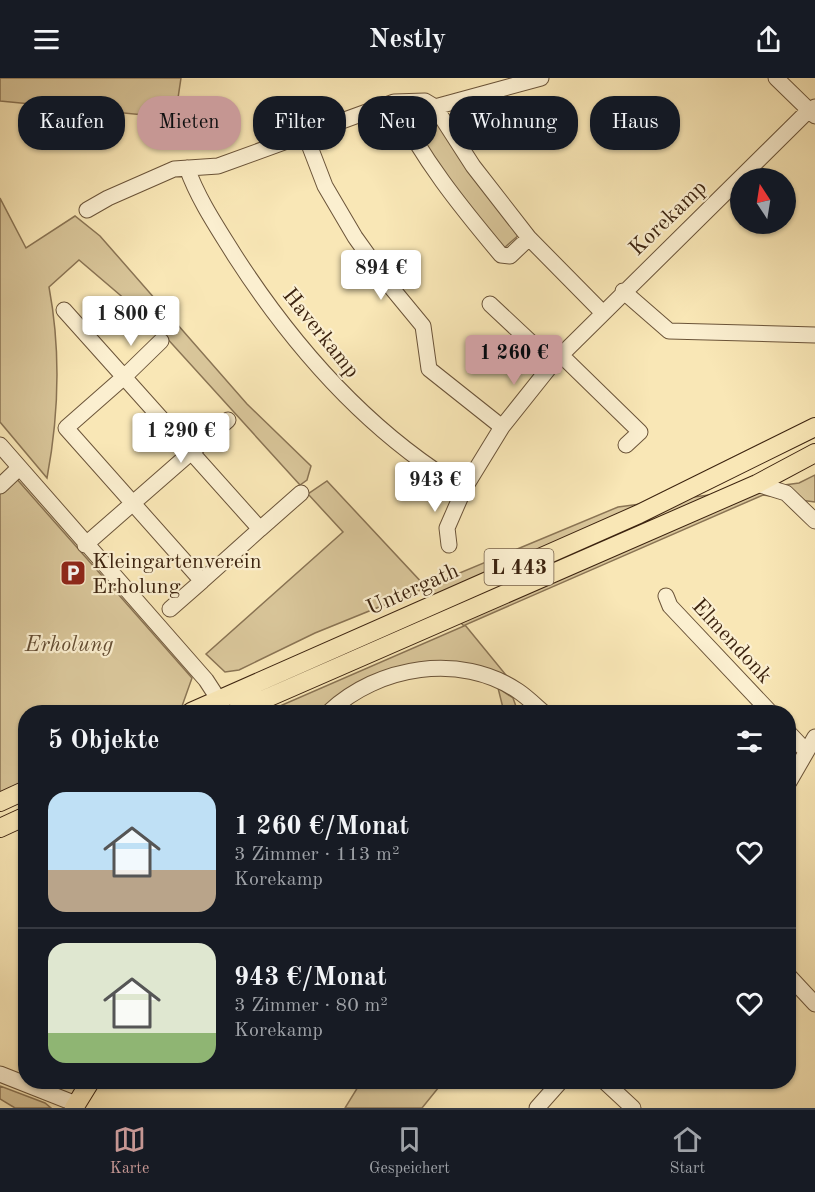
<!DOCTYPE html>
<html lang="de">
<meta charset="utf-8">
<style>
:root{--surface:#171b24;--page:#242831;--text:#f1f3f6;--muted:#9ea1a6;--line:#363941;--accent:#c59692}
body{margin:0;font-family:"Old Standard TT",serif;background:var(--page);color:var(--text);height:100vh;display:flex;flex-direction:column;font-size:22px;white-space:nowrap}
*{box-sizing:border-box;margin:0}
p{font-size:20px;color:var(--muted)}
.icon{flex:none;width:33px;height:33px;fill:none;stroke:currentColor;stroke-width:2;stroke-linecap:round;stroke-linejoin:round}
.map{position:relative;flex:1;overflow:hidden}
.panel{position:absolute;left:18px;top:627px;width:778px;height:384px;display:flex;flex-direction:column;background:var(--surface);border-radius:24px;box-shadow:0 2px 4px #0004}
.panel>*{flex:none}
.top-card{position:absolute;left:18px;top:18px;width:780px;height:54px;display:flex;gap:12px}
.needle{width:39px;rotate:348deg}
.fabs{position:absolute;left:730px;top:90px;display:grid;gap:12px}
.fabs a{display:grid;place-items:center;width:66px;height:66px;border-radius:50%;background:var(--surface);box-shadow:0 2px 4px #0004;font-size:30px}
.price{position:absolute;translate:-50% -51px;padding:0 14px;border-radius:6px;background:#fff;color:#222;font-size:20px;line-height:39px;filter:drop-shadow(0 2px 3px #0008)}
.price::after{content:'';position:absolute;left:50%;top:36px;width:18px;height:14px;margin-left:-9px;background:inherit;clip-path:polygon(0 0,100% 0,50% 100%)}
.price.current{background:var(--accent);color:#111}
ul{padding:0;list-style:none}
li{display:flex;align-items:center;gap:18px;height:150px;padding:0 30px}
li+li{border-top:2px solid var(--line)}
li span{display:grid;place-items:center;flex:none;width:168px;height:120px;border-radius:18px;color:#555}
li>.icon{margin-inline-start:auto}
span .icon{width:72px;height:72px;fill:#fffc;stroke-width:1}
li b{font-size:26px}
h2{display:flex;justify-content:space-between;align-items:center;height:72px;padding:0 30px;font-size:26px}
.chip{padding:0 21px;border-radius:24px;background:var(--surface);box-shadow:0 2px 4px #0004;font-size:21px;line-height:54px}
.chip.current{background:var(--accent);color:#111}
header{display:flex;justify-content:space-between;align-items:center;height:78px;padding:0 30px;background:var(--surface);font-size:27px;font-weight:700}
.tabs{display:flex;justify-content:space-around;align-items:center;height:84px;border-top:2px solid var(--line);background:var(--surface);font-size:16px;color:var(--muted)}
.tabs a{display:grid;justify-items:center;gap:3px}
.tabs .current{color:var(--accent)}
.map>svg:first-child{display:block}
</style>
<header><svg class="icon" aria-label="menu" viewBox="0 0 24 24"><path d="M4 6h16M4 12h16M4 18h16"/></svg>Nestly<svg class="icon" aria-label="share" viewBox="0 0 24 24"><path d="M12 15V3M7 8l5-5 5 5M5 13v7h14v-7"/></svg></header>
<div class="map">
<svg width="815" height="1030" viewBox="0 0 815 1030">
<rect width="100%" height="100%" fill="#f9e7b6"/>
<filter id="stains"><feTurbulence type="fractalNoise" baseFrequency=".00333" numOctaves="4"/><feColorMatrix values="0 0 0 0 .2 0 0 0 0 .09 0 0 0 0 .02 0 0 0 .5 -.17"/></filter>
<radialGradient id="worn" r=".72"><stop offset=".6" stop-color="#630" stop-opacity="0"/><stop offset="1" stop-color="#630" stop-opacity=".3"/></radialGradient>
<path fill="#d9c69a" stroke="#8a7454" stroke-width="1.5" d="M0 0H181L175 40 0 23Z
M413 29 429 31 520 156 503 171 451 111 402 32Z
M0 120 26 170 75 138 100 158 247 326 311 388 307 402 300 407 154 246 79 182 49 209C61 273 59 336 47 400L0 344Z
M815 397V424L763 417 465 547 506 597C448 580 407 577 352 608 340 615 330 627 319 634 312 637 283 634 273 634V631L464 548 426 510 315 555 239 592 225 594 206 576 343 454 308 416 327 403 426 509 618 429 799 405Z
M15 399 192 600 181 631 174 634H26L25 706 0 718V413Z
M498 610 513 620 518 634H504Z
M361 1004H443L422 1030H345Z
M0 1008 45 1025 51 1030H15L0 1021Z"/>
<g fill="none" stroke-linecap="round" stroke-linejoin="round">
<g stroke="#6b5439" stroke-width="17">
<path id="minor" d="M776 0 815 38
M394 24C422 81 460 128 501 177L510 178 529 160 602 234
M435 29 473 88 529 160
M305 56 325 108 355 159 390 208 423 248 429 291 502 349
M187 90C198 121 217 149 235 178 295 271 368 354 464 411
M87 132 108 120 174 91 218 88 394 24 425 23 435 29 541 0
M623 213 669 253 815 257
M490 226 553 285
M64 232 124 299 161 263
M560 276 640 354 626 367
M124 299 260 451 202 503 66 350Z
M0 367 206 602 219 622
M757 406 786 415 815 443
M0 408 19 390
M260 451 301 415
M85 467 228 342
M449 467 447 450 464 411 502 349 553 285 808 33 815 29
M666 518 670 528 770 634
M170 531 202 503
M329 634C378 588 460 574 518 613 527 619 535 627 543 634
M789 655 806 673
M789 704 815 659
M789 898 815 926
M0 996 76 1026
M605 1004 633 1030
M537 1030 560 1004"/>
</g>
<g stroke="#3c230f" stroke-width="20">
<path id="major" d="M191 634 639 436 815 349
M235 634 757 406 815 375
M0 724 26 712
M0 750 26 738
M74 1030 90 1004"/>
</g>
<use href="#minor" stroke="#fbefd0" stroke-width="15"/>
<use href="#major" stroke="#f9e7b6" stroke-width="18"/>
</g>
<defs>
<g id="parking-square" transform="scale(1.35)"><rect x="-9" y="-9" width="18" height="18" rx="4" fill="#8f2418" stroke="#fbefd0"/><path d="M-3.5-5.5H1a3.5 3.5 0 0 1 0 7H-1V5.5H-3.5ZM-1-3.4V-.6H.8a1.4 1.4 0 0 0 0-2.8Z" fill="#fff"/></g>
</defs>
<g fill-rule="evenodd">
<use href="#parking-square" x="73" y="495"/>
</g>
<g text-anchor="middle" stroke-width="4.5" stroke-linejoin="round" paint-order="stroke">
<rect fill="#fbefd0" stroke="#756049" stroke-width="1.5" x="484.5" y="471" width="69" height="36" rx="4.5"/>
<g font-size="21" font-weight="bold" fill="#3c230f">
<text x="519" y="496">L 443</text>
</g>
<g font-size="22" fill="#3c230f" stroke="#fbefd0">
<text transform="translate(667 139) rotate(-44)" y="8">Korekamp</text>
<text transform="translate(322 254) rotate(51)" y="8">Haverkamp</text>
<text transform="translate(412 510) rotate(-24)" y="8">Untergath</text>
<text transform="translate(733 562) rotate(47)" y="8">Elmendonk</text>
</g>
<g font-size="22" fill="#3c230f" stroke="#fbefd0" text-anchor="start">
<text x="92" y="490">Kleingartenverein<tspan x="92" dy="25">Erholung</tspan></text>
</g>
<g font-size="22" font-style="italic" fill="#634c32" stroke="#fbefd0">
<text x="69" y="573">Erholung</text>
</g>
</g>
<rect width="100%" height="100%" filter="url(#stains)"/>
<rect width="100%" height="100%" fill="url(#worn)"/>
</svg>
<div class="fabs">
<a><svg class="needle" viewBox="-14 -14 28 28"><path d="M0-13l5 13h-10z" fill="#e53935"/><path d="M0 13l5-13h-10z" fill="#9ea1a6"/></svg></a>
</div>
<b class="price" style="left:381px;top:223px">894 €</b>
<b class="price" style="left:131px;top:269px">1 800 €</b>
<b class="price current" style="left:514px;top:308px">1 260 €</b>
<b class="price" style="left:181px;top:386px">1 290 €</b>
<b class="price" style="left:435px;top:435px">943 €</b>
<div class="top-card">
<a class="chip">Kaufen</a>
<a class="chip current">Mieten</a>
<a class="chip">Filter</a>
<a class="chip">Neu</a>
<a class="chip">Wohnung</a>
<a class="chip">Haus</a>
</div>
<section class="panel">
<h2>5 Objekte<svg class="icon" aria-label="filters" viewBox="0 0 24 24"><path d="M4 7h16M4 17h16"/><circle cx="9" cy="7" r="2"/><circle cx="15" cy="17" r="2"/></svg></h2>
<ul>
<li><span style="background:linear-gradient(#bfe0f5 65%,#b9a48a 0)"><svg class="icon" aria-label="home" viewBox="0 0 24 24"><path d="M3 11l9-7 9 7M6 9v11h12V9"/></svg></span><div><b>1 260 €/Monat</b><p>3 Zimmer · 113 m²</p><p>Korekamp</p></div><svg class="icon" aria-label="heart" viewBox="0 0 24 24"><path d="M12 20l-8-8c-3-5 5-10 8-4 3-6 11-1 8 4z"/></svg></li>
<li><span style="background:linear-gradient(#dfe7d0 75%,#8fb573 0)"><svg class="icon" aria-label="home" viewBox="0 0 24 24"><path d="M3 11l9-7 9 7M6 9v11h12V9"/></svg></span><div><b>943 €/Monat</b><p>3 Zimmer · 80 m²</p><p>Korekamp</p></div><svg class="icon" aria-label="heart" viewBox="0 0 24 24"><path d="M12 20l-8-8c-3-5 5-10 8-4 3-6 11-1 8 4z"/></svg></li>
</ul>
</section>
</div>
<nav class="tabs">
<a class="current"><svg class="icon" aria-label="map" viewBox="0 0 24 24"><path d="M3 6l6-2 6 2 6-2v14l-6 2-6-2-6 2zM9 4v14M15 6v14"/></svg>Karte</a>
<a><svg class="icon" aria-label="saved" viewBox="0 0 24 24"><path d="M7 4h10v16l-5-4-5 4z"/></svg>Gespeichert</a>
<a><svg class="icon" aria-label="home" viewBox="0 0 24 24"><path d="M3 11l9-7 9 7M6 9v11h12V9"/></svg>Start</a>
</nav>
